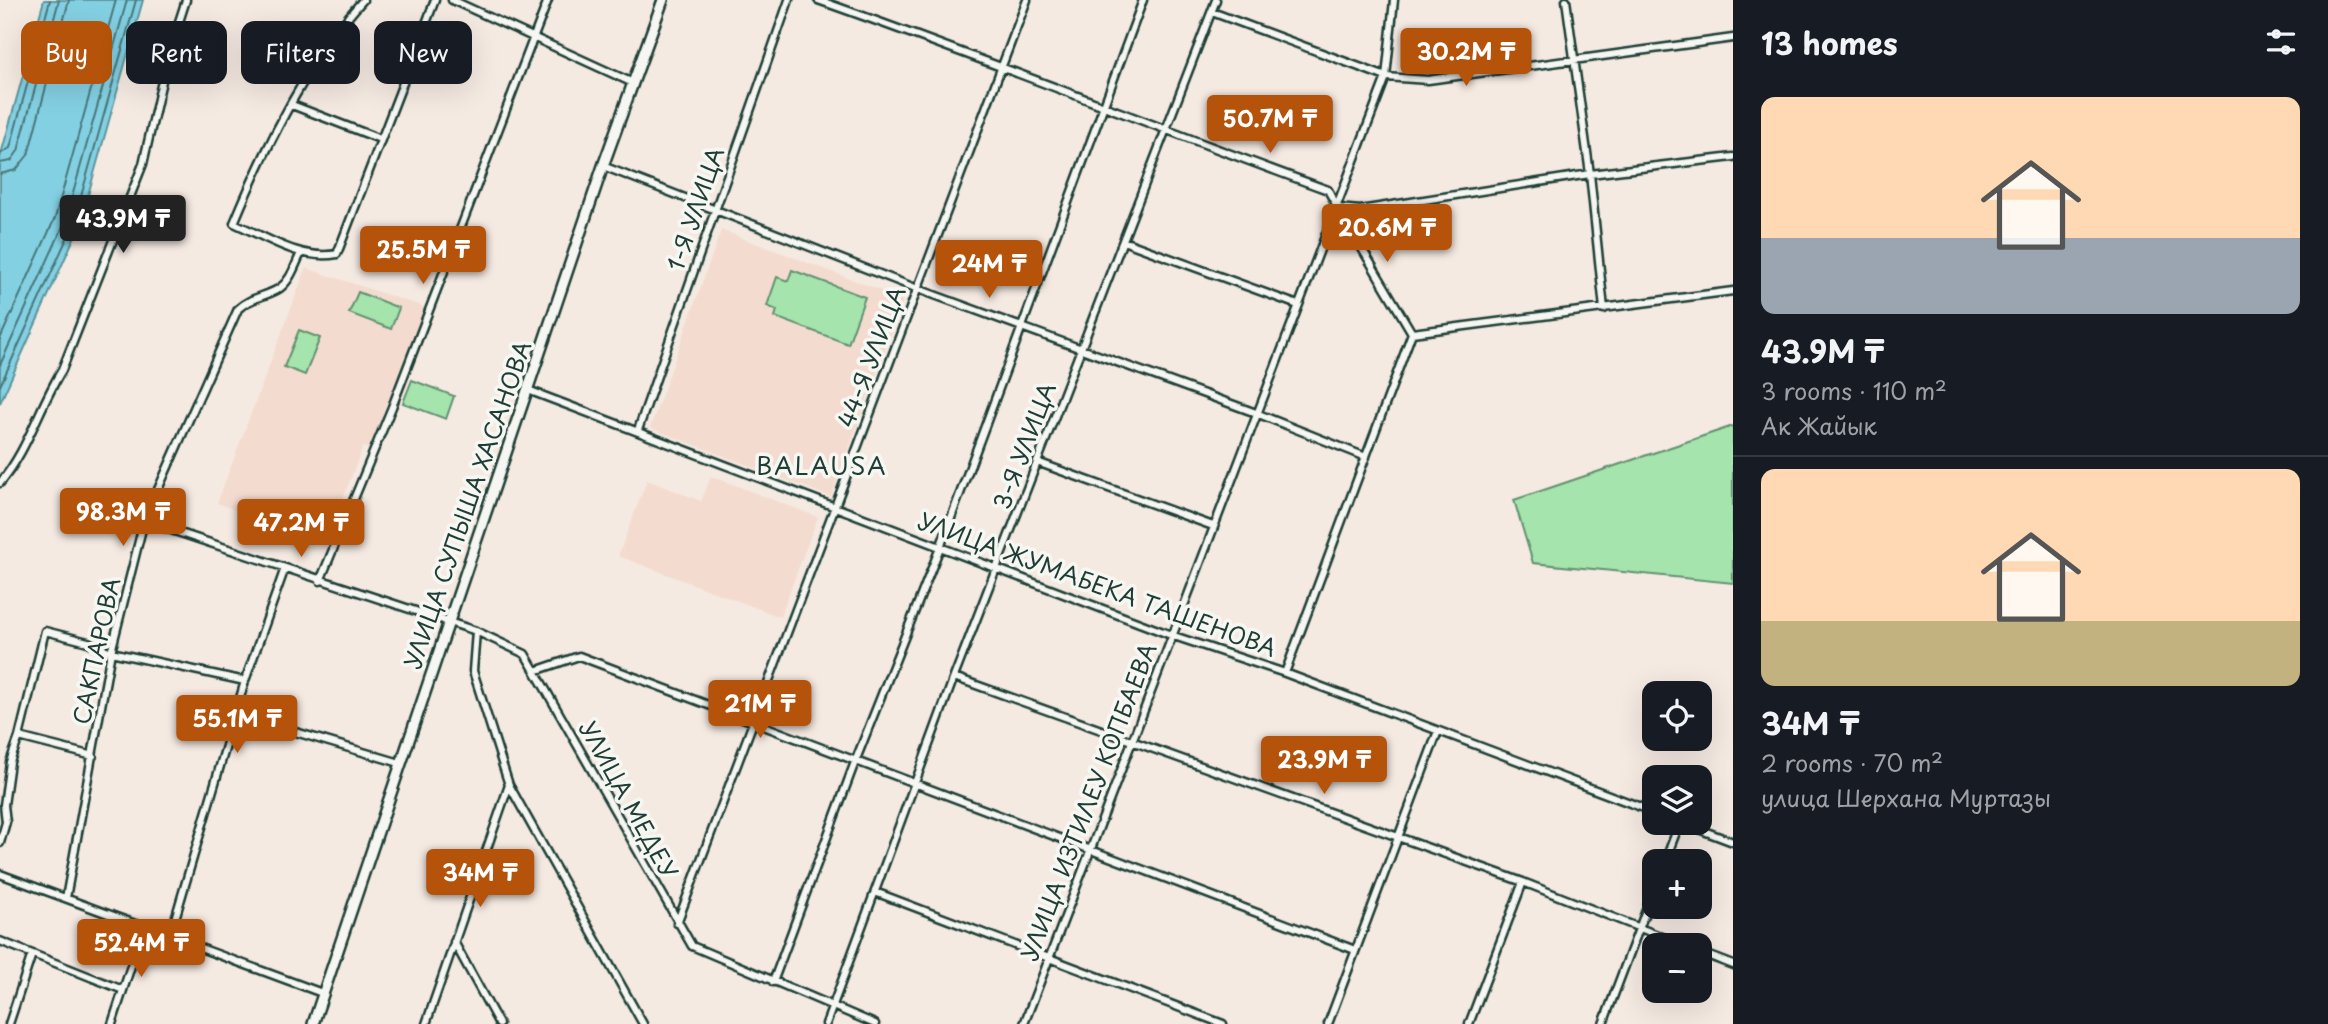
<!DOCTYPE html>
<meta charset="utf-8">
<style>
:root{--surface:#171b24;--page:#242831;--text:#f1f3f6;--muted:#9ea1a6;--line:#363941;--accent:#b45309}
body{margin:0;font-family:"Playpen Sans",sans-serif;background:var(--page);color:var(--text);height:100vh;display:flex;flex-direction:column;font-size:26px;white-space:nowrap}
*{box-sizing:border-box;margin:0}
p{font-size:23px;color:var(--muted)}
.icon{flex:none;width:38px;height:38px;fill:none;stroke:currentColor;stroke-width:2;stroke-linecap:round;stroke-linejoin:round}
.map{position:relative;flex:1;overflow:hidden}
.panel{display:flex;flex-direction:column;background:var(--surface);width:595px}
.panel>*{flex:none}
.guide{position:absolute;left:21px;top:21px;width:665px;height:63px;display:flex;gap:14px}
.controls{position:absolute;left:1642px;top:681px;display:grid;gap:14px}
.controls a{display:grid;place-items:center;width:70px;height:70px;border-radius:14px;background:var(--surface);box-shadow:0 7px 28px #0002;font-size:35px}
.price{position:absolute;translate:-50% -60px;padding:0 16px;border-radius:7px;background:var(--accent);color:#fff;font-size:23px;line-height:46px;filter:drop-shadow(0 2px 4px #0008)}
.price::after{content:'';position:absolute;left:50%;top:42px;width:21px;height:16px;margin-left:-10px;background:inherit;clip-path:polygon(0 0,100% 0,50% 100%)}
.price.selected{background:#222;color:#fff}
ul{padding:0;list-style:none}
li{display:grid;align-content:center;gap:14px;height:371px;padding:0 28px}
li+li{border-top:2px solid var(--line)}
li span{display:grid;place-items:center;height:217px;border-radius:14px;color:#555}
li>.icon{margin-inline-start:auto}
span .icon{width:126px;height:126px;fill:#fffc;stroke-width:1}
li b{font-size:30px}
h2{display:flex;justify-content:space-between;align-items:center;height:84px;padding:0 28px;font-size:30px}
.pill{padding:0 24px;border-radius:14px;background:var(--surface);box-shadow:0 7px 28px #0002;font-size:24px;line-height:63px}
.pill.selected{background:var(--accent);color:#fff}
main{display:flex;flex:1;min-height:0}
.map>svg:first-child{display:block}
</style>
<main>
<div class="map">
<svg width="1733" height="1024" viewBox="0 0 1733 1024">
<rect width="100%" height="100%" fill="#f5eae2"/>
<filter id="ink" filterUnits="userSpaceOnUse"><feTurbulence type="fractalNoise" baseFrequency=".0143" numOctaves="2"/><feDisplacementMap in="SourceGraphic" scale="14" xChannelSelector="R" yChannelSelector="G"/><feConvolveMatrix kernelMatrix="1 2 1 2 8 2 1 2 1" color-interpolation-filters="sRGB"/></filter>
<g filter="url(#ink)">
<path fill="#f3dccf" d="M721 230 904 299 831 497 650 428Z
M306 268 425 307 369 449 363 447 325 545 217 503Z
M711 476 818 517 780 617 618 556 647 480 701 501Z"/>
<path fill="#a5e4ac" stroke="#629070" stroke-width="2" d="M792 270 865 297 848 344 775 317 777 310 767 306 777 277 788 281Z
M358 292 399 308 391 329 349 313Z
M299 330 320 338 305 375 284 367Z
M412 380 454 396 446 419 403 403Z
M1733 426V583L1533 563 1514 500Z"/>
<path fill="#84d0e3" stroke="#5c959d" stroke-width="2" d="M44 0H143L79 227 0 403V158Z"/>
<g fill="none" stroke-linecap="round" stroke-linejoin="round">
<path stroke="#47787a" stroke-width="2" d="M0 154 10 148 50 0
M0 163 11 161 18 151 59 0
M0 174 16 170 28 155 69 0
M0 339 55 218 116 0
M0 365 65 222 127 0
M0 386 73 225 136 0"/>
<g stroke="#1f3d34" stroke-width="11">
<path id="street" d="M363 0C308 60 265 148 234 223 266 237 301 261 337 254L435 0
M452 0 633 83
M818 0C989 60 1157 128 1328 190L1338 208 1360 210 1590 174 1733 157
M1566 0 1590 174 1604 309
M1212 12 1386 77 1428 80 1733 38
M292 105 380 139
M603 166 918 289 1256 413 1366 457
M1338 208 1412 333
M1123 241 1298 305
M528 390 1171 635 1285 673 1654 812
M638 430 789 0
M1037 462 1213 526
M0 483C28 450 39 407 62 370L143 164 167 59 186 0
M144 521 476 631 525 654 535 671 579 656 1355 950
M320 581 392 407 548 0
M476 631 473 671 509 785 643 1024
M535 671 692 946 875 1024
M1285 673 1412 333 1733 291
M954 677 1523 882 1683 945
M235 714 400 763
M19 737 93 756
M1680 822 1733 842
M0 843 6 822 4 805 10 762 19 737 45 631 88 642 111 652 245 681
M1665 861 1680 822
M0 874 322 993
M875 892 1223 1024
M66 898 111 652 144 521 238 309C250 297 266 297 280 288 291 280 295 265 301 253
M677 923 1027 0
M170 936 245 681 285 568
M0 941 123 990
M454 942 499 1024
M1699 952 1733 965
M773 982 855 762 941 545 1143 0
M9 1024 32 954
M112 1024 144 926
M426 1024 509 785
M826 1024 954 677 1216 0
M1024 1024 1386 77 1394 0
M1328 1024 1438 731
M1469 1024 1523 882
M1603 1024 1654 889"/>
</g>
<g stroke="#1f3d34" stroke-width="14">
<path id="secondary" d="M313 1024 603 166 663 0"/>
</g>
<use href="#street" stroke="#f6f6f2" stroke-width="6"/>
<use href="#secondary" stroke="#f6f6f2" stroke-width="9"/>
</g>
</g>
<g text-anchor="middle" stroke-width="7" stroke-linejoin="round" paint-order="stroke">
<g font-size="23" fill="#1f3d34" stroke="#f6f6f2">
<text transform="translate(696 209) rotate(-71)" y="8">1-Я УЛИЦА</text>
<text transform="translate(872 357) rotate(-69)" y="8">44-Я УЛИЦА</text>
<text transform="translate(1025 446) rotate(-69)" y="8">3-Я УЛИЦА</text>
<text transform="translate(468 505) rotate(-71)" y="8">УЛИЦА СУПЫША ХАСАНОВА</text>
<text transform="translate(1097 585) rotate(20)" y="8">УЛИЦА ЖУМАБЕКА ТАШЕНОВА</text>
<text transform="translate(97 651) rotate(-78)" y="8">САКПАРОВА</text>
<text transform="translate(628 800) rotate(61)" y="8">УЛИЦА МЕДЕУ</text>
<text transform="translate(1089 802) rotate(-69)" y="8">УЛИЦА ИЗТИЛЕУ КОПБАЕВА</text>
</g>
<g font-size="24" letter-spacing="2" fill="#1f3d34" stroke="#f6f6f2">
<text x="822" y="475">BALAUSA</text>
</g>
</g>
</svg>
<div class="controls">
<a><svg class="icon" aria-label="locate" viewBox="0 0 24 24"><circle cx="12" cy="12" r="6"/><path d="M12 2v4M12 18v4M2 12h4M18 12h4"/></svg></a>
<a><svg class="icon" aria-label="layers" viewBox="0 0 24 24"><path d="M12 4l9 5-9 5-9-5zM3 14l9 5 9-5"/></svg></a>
<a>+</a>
<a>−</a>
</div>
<b class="price" style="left:1466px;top:88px">30.2M ₸</b>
<b class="price" style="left:1270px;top:155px">50.7M ₸</b>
<b class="price selected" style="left:123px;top:255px">43.9M ₸</b>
<b class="price" style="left:1387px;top:264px">20.6M ₸</b>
<b class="price" style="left:423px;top:286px">25.5M ₸</b>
<b class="price" style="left:989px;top:300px">24M ₸</b>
<b class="price" style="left:123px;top:548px">98.3M ₸</b>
<b class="price" style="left:301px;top:559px">47.2M ₸</b>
<b class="price" style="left:760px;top:740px">21M ₸</b>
<b class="price" style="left:237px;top:755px">55.1M ₸</b>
<b class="price" style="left:1324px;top:796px">23.9M ₸</b>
<b class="price" style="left:480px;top:909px">34M ₸</b>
<b class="price" style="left:141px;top:979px">52.4M ₸</b>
<div class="guide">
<a class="pill selected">Buy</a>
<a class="pill">Rent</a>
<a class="pill">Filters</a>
<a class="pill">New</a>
</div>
</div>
<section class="panel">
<h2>13 homes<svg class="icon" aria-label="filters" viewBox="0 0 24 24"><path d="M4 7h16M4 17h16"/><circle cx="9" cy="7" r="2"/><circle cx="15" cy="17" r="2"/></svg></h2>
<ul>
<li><span style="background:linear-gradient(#ffd9b3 65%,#9aa5b1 0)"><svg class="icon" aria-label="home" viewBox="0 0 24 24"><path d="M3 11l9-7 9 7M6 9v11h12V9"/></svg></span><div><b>43.9M ₸</b><p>3 rooms · 110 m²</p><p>Ак Жайык</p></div></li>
<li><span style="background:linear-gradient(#ffd9b3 70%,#c2b280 0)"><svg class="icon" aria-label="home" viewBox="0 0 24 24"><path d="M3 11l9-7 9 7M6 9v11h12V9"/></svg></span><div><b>34M ₸</b><p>2 rooms · 70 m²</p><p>улица Шерхана Муртазы</p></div></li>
</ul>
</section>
</main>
